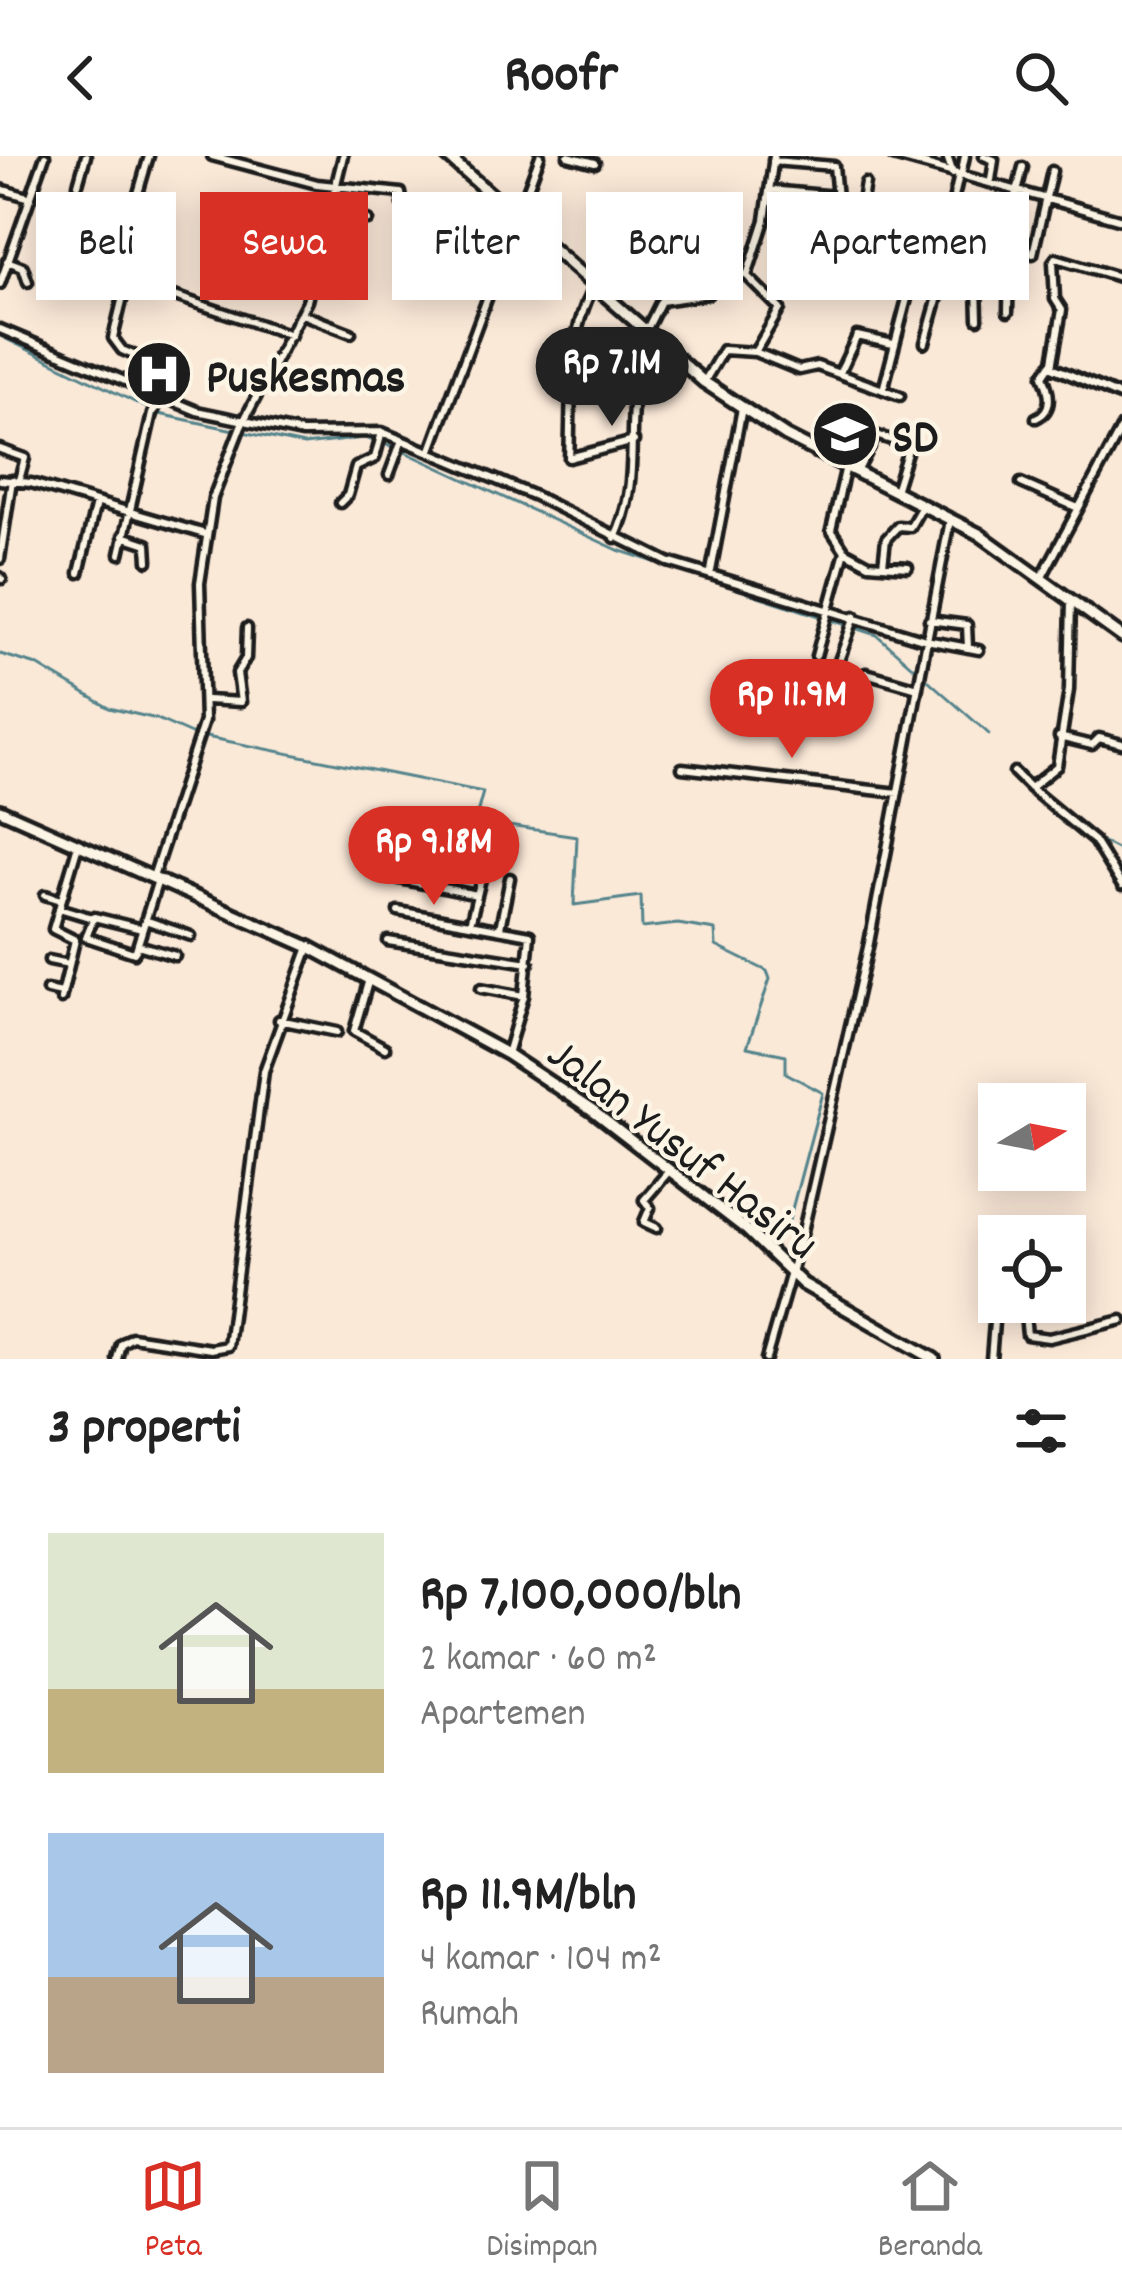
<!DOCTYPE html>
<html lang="id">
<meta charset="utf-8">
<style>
:root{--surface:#fff;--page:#f2f2f2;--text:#222;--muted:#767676;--line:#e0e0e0;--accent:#d93025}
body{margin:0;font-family:Dekko,sans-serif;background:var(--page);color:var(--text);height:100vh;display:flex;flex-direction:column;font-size:45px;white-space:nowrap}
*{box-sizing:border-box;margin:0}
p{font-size:39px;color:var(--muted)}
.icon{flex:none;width:66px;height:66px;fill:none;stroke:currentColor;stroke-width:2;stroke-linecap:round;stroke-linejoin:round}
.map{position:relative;height:1203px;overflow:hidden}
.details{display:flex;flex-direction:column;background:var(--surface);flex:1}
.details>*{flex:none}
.hud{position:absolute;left:36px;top:36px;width:1050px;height:108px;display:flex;gap:24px}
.needle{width:78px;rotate:80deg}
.buttons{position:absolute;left:978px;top:927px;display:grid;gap:24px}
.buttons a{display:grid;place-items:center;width:108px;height:108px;border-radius:0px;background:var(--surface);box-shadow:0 6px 30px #0003;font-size:60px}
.price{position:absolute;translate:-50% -102px;padding:0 27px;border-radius:42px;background:var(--accent);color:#fff;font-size:39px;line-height:78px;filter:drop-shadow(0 3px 6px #0008)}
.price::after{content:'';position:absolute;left:50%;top:72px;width:36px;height:27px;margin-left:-18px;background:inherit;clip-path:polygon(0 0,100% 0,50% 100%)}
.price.active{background:#222;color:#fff}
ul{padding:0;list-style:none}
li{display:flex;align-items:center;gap:36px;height:300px;padding:0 48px}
li span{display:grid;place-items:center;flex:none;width:336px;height:240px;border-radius:0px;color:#555}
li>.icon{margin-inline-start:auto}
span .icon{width:144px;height:144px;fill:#fffc;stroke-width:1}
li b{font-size:51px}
h2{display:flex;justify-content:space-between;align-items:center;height:144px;padding:0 48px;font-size:51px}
.chip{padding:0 42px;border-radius:0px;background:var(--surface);box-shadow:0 6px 30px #0003;font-size:42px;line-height:108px}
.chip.active{background:var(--accent);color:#fff}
header{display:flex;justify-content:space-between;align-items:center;height:156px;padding:0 48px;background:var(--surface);font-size:54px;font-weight:700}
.menu{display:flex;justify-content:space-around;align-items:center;height:168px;border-top:3px solid var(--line);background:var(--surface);font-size:33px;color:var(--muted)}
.menu a{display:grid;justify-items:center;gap:6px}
.menu .active{color:var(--accent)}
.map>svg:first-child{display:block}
</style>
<header><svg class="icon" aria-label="back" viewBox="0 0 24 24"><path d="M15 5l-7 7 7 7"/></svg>Roofr<svg class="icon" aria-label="search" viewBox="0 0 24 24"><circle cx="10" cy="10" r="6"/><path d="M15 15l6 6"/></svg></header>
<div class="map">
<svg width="1122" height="1203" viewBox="0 0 1122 1203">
<rect width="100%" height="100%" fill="#fbe9d8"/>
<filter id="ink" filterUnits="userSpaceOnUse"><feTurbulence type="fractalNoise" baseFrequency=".00833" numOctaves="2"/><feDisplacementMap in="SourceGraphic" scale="24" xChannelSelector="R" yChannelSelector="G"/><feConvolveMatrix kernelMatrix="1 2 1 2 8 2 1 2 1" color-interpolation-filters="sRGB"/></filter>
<g filter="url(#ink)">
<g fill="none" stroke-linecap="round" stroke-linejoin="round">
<path stroke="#53838b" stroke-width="3" d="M0 180 159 258 304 289 364 282 392 290 618 394 877 479 989 578
M0 498 37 509 109 552 157 563 191 578 483 636 475 665 577 680 574 749 641 740 642 772 678 768 715 774 716 790 767 815 770 823 747 891 786 899V917L823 937 788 1068 799 1078
M1016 610 1057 651
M1097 683 1122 696"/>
<g stroke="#1c1c1c" stroke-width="15">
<path id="minor" d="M149 0 120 99 127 124 113 182 122 194 172 216 175 226 164 245
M212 0 317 28 401 37 403 49 417 57 410 89 496 117
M568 0 595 7
M774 0 765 64 747 120 780 153 755 196 799 214 817 210 900 240
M893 0 1122 64
M947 0 953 18
M984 0 994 4 991 24
M773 5 834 10 838 53 866 64
M961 19 965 0
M78 28 86 0
M0 33 31 42
M769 34 836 40
M618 50C668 61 700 102 747 120
M331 56 368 64
M859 62 865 27
M719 87 734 114
M906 89 1009 105 1008 156
M942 94 959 19
M1033 98 1052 15
M976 99 978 163
M1001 103 1023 11
M7 105 23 111 28 126
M1122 122 1056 102 1053 106 1055 143 1062 154 1052 211 1122 241
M127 124 291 179
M491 127 536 139
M0 128 45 0
M593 132C566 181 572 247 569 302L634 285
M302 158 351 177
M0 173 197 255 302 277 382 276 535 340 668 406 926 484 979 494
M646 175 661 145 708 138
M925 187 951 95
M839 218 857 180 893 188
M704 226 723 194 755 196
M883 234 920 93
M1036 262C1055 254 1049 234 1043 220L1051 208
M0 293 25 302 19 324
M431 294 540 0
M857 316 876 279 909 290 895 335
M389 319 402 284
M0 324 31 327 205 378
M1021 327 1078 352
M340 347 348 339 356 311 375 302 382 276
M123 380 147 388 148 405
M615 382C648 310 615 250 651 184
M845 395 869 408 908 411
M120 398 152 258 160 243
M0 403 12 324
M883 409 886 383 898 370 910 371 922 350
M711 415 742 252
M79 417 96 347
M1043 419 1122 271
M0 421 2 423
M1071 445 1069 534 1057 610 1030 632 1094 685 1122 730
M929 464 967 469 968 492
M816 500 845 395 831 374 846 310
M832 524 860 533 866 517 918 532
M830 530 855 460
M207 544 241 546 237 517 246 502 247 472
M1059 581 1092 589 1099 582 1122 588
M682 612 898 637
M1014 616 1030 632
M153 721 204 565 200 427 213 342 241 270 307 145 343 0
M399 723 477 739
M45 739 61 744
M59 752 92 762
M398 755 530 779 524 840 481 832
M145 764 191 780
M470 768 482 719
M500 772 510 722
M142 773 94 761 86 781 134 797 136 794 158 724
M388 785 529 807
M138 789 175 800
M49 804 69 808
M369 823 354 875 385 892
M47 834 62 837
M61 843 75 784 53 773 78 689
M279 864 337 876
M507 898 524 840
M657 1072 644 1066 650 1052 644 1044 669 1015
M995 1156 1025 1159 1027 1179 1049 1182 1122 1164
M117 1203 121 1188 132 1181 211 1193 228 1190 264 915 309 791
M766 1203 803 1075 869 787 950 364
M991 1203 996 1142"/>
</g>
<g stroke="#1c1c1c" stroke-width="18">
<path id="major" d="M447 0 704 226 786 280 979 378 1122 481
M0 654 309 791 507 898 594 956 747 1074 803 1128 934 1203"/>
</g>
<use href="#minor" stroke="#fcf5e5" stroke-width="6"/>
<use href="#major" stroke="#fcf5e5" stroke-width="9"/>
</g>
</g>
<defs>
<g id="hospital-disc" transform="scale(3.45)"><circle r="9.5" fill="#1c1c1c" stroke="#fcf5e5"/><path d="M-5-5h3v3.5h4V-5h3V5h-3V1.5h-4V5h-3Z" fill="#fff"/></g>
<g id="university-disc" transform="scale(3.45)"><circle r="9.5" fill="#1c1c1c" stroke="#fcf5e5"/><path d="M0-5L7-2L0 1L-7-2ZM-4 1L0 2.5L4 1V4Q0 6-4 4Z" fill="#fff"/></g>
</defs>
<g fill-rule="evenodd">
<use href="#hospital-disc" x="159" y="218"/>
<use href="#university-disc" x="845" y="278"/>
</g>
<g text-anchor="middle" stroke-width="9" stroke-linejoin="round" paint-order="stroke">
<g font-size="48" font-weight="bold" fill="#1c1c1c" stroke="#fcf5e5" text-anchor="start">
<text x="206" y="235">Puskesmas</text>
<text x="892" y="295">SD</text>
</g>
<g font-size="48" fill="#1c1c1c" stroke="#fcf5e5">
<text transform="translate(685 990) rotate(38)" y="17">Jalan Yusuf Hasiru</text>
</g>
</g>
</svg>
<div class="buttons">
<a><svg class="needle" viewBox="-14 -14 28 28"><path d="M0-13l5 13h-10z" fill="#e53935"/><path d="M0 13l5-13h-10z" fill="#767676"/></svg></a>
<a><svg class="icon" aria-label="locate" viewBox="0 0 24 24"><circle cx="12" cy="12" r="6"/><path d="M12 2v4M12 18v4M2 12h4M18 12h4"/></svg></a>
</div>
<b class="price active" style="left:612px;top:273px">Rp 7.1M</b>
<b class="price" style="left:792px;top:605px">Rp 11.9M</b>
<b class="price" style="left:434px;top:752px">Rp 9.18M</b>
<div class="hud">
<a class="chip">Beli</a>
<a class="chip active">Sewa</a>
<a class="chip">Filter</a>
<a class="chip">Baru</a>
<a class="chip">Apartemen</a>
</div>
</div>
<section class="details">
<h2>3 properti<svg class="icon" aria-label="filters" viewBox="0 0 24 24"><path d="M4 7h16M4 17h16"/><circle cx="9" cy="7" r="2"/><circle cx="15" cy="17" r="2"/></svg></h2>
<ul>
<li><span style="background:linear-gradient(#dfe7d0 65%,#c2b280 0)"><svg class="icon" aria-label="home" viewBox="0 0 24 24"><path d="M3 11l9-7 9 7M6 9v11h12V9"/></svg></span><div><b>Rp 7,100,000/bln</b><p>2 kamar · 60 m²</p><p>Apartemen</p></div></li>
<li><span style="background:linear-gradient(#a9c7e8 60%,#b9a48a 0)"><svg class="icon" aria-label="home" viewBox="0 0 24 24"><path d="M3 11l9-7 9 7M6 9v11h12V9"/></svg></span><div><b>Rp 11.9M/bln</b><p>4 kamar · 104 m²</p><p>Rumah</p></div></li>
</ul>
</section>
<nav class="menu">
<a class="active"><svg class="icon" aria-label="map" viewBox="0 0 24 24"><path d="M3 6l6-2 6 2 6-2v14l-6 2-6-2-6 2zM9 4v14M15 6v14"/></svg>Peta</a>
<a><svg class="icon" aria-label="saved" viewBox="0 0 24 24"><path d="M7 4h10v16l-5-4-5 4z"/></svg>Disimpan</a>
<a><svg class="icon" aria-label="home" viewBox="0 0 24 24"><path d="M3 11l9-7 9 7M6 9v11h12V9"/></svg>Beranda</a>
</nav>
